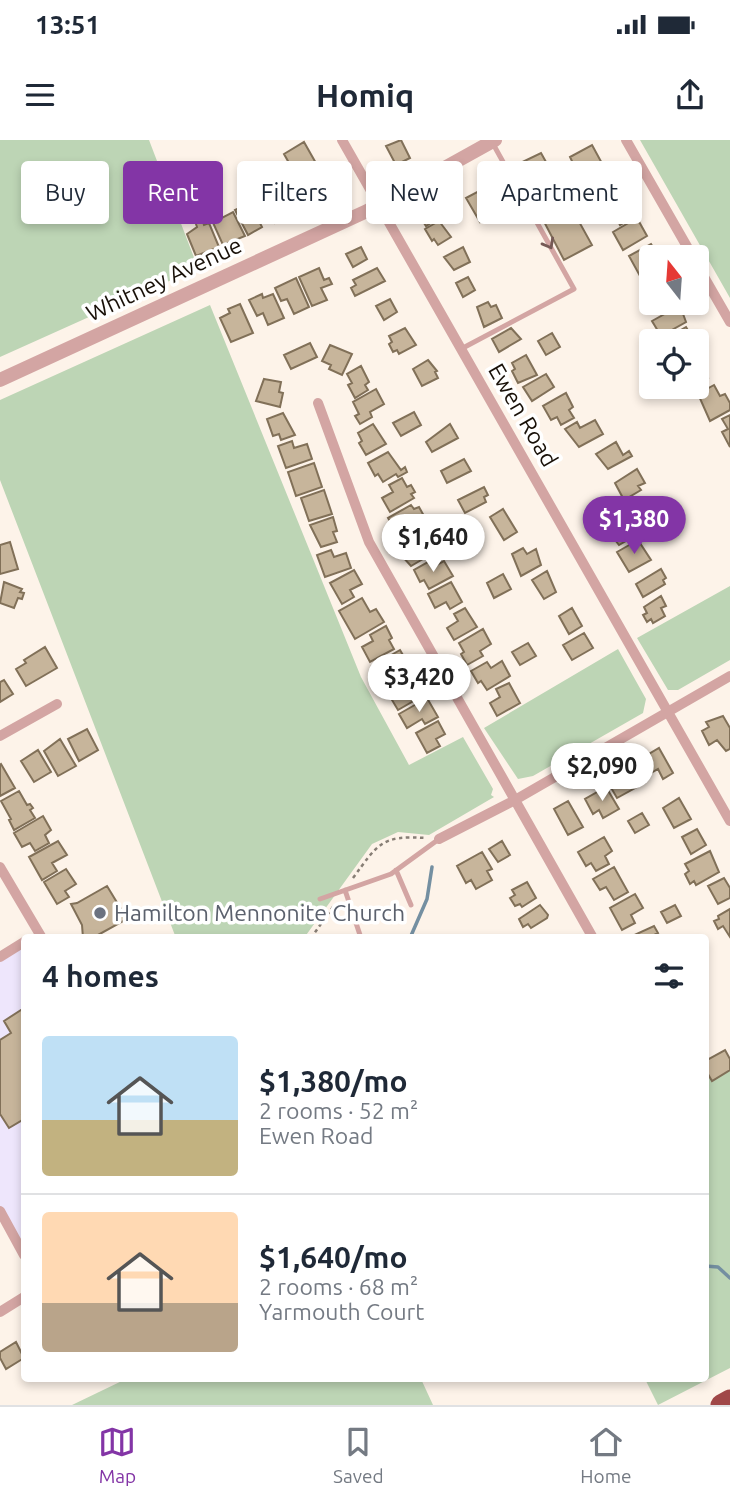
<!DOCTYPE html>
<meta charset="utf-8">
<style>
:root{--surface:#fff;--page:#f2f2f3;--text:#1f2937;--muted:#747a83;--line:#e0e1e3;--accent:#8335a6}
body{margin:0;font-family:Ubuntu,sans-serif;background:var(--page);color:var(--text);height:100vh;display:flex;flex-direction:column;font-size:26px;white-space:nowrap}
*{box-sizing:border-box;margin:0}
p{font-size:23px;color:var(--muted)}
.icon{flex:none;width:38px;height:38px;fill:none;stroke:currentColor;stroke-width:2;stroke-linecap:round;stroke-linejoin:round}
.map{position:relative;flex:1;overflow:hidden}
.side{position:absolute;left:21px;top:794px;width:688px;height:448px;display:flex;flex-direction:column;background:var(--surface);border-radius:7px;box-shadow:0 4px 10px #0003}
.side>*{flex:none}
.hud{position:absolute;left:21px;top:21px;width:690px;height:63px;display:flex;gap:14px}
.needle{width:46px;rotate:343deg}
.controls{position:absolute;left:639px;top:105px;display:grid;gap:14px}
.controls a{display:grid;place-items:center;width:70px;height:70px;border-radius:7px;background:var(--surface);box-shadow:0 4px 10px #0003;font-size:35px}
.price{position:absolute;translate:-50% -60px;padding:0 16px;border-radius:24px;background:#fff;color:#222;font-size:23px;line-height:46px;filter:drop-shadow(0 2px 4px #0008)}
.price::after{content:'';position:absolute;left:50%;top:42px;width:21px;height:16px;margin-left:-10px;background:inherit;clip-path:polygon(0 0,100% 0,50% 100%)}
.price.on{background:var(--accent);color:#fff}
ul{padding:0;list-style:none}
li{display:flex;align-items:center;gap:21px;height:175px;padding:0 21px}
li+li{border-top:2px solid var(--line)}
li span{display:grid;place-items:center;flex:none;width:196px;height:140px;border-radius:7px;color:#555}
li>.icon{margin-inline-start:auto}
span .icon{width:84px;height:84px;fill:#fffc;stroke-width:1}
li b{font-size:30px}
h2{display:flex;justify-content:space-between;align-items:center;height:84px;padding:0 21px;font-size:30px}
.tag{padding:0 24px;border-radius:7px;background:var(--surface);box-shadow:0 4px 10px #0003;font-size:24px;line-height:63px}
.tag.on{background:var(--accent);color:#fff}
.status{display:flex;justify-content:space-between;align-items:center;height:49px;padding:0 35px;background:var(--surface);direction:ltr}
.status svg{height:19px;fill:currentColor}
header{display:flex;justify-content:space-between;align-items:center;height:91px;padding:0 21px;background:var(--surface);font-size:32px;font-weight:600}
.tab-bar{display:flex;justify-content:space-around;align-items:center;height:98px;border-top:2px solid var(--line);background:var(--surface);font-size:19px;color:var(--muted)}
.tab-bar a{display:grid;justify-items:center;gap:4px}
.tab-bar .on{color:var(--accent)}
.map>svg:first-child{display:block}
</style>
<div class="status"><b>13:51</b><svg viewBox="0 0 49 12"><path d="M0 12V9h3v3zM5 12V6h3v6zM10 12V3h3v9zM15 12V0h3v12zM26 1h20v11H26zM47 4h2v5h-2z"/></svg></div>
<header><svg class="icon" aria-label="menu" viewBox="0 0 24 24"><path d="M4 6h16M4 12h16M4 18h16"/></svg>Homiq<svg class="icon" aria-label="share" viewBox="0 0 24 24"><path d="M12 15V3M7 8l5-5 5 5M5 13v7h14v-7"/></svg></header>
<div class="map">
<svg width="730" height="1265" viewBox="0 0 730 1265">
<rect width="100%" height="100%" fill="#fdf3e9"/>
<path fill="#eee6fc" d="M24 804V1113L0 1068V819Z"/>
<path fill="#bdd5b5" d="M0 0H149L198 128 0 217Z
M640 0H730V158Z
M210 165 361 537 409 625 463 597 493 649 491 655 494 657 429 695 398 692 372 704 304 798H176L0 340V260Z
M730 446V520L678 550H668L637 498Z
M618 509 646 559 643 573 533 636 518 639 484 588Z
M730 925V1228L658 1265 645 1239H705V936Z
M126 1239H421L433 1265H72Z"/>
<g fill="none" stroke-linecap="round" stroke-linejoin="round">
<path stroke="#748fa1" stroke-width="3.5" d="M410 798 427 759 432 727
M705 1126 718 1127 730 1138"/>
</g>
<path fill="#c7b59b" stroke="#817058" stroke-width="2" d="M401 0 410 18 396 25 386 6Z
M304 2 317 25 297 37 284 14Z
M592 5 604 27 592 33 590 28 578 34 570 17Z
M541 13 592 105 564 120 526 47 524 48 512 27Z
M606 29 619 52 603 62 590 39Z
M320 32 330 50 316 58 306 40Z
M505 37 520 63 513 67 515 70 504 77 488 46Z
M293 49 303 70 275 83 268 68 284 61 281 55Z
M479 51 484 60 489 57 498 71 480 82 466 58Z
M623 54 635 76 620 85 616 77 607 82 599 67Z
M443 57 451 70 426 86 417 72Z
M250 63 262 87 248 95 235 70Z
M233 72 245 96 223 105 210 76 217 73 220 79Z
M637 78 647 96 623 110 613 92Z
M202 79 204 85 209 83 219 107 196 116 187 94 197 87 195 81Z
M439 81 451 97 438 105 434 99 432 101 425 89Z
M651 104 659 117H651V130L640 136 629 116Z
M361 107 367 119 353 127 346 114Z
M463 107 470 122 454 130 444 117Z
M319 128 324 140 329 138 332 144 321 148 327 160 312 166 299 137Z
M377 128 385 141 355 156 351 148 356 145 353 140Z
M468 137 475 150 463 157 456 143Z
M296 138 309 167 294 174 287 159 281 161 275 148Z
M262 154 263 158 273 154 284 178 268 185 263 173 257 176 249 160Z
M390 159 397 172 384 180 376 166Z
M488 162 491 167 496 165 502 178 484 187 477 167Z
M671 163H679L686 182 661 196 652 181 668 172 665 166Z
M240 164 253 193 231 202 220 178 230 173 228 169Z
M686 187 694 201H674L677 200 674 194Z
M405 188 416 205 399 214 397 210 393 212 389 204 392 202 389 196Z
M511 188 521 199 499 212 492 199Z
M552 193 560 207 546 215 538 201Z
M310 203 317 217 291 229 284 215Z
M330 205 352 214 342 235 329 229 331 225 322 221Z
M699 213 706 225 702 228 708 238 696 245V214Z
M526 215 537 235 518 243 512 231 515 229 512 223Z
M428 220 437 231 435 232 438 238 422 246 413 229Z
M361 226 369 242 365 245 368 250 355 258 348 245 352 243 347 234Z
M546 234 554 247 532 261 523 247Z
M264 239 281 242 279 252 283 253 280 267 256 261Z
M714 245 720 256 725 254 730 263V270L710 281 698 254Z
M376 249 384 264 370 272 372 277 360 284 355 276 359 274 353 262Z
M566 253 573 267 569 270 574 278 561 285 557 277 551 280 543 266Z
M414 272 421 285 401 296 393 283Z
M283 273 295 295 281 300 279 294 273 296 267 279Z
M730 275V307L722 292 728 289 722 279Z
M595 280 603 294 579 307 565 289 577 282 580 288Z
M373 284 386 304 366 315 359 303 362 301 358 293Z
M450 284 458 298 432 312 426 302Z
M292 301 294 308 307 304 312 319 286 328 278 306Z
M616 302 623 315 629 311 632 316 608 329 596 314Z
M388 312 401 330 405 327 407 332 398 337 396 334 383 342 378 334 375 336 368 323Z
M464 319 471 331 447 343 441 331Z
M314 323 322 347 296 356 288 332Z
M637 329 645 343 638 346 641 350 624 360 615 343Z
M402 338 407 347 411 345 415 352 411 354 414 358 390 372 382 358 393 352 389 345Z
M484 347 488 355 484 357 486 362 465 373 458 360Z
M324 350 332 374 309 381 301 358Z
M411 365 414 369 419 367 424 376 419 378 423 385 411 392 407 386 396 392 388 378Z
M503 369 517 392 504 400 490 377Z
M625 375 628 381 632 379 634 383 631 385 636 395 619 405 605 387Z
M333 377 337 391 333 392 337 402 321 407 310 385Z
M427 389 439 411 430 416 425 411 428 416 411 426 401 415 408 411 403 402Z
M638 400 651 420 629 432 617 412Z
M10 402 18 429 0 434V405Z
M523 408 527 414 536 409 541 425 521 436 512 414Z
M331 410 334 417 346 413 351 428 325 437 317 415Z
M430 421 433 427 444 421 453 436 429 449 424 440 420 442 414 430Z
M661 429 666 438 663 440 665 444 643 457 636 444Z
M354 430 362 444 350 450 354 457 342 464 330 443Z
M547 431 556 452 544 459 532 440Z
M503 434 511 449 494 458 487 443Z
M4 442 22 449 20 452 24 453 22 459 18 458 14 468 0 463Z
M451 442 462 462 450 469 446 462 435 468 428 454Z
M661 456 666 466 661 468 665 476 653 483 651 479 647 482 643 475 647 473 644 467Z
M362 458 370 472 376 469 384 482 355 499 339 471Z
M465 468 477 487 454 500 447 488 458 481 454 474Z
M572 468 582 486 569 494 559 476Z
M386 486 392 498 389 500 394 509 370 522 362 507 373 501 370 495Z
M483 489 491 504 480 511 483 516 467 525 461 514 464 512 459 503Z
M584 493 593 508 572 520 563 505Z
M528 503 536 516 520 525 512 512Z
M45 507 57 528 26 546 16 529 26 523 24 520Z
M400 510 411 529 398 537 395 531 380 540 372 526Z
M502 521 510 536 487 550 481 541 478 543 471 531 487 522 491 528Z
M414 535 422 556 398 570 389 555 400 549 398 544Z
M4 540 13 554 0 562V542Z
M509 543 520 563 497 576 490 563 500 557 496 549Z
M427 558 438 577 425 584 422 579 407 588 399 574Z
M723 576 730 588V609L726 611 717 600 709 605 702 591 709 587 706 582Z
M438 581 445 594 436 599 440 606 427 613 416 593Z
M87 589 98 610 79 621 68 599Z
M60 599 76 626 58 636 44 611Z
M659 608 673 633 663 639 658 629 646 636 637 621Z
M38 610 51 632 34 642 21 621Z
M1 624 15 648 0 656V625Z
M633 624 644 643 617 658 606 639Z
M606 647 619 669 603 678 599 670 593 674 585 659Z
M19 651 27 665 30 664 33 668 30 670 35 678 14 690 9 680 11 679 1 661Z
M679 658 691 679 674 688 663 668Z
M568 661 583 687 568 695 554 669Z
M642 673 649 685 635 693 628 681Z
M43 676 51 690 45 695 49 703 35 711 30 703 22 707 14 693Z
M697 689 706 705 691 714 682 697Z
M604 697 612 711 605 716 609 724 596 731 591 723 586 726 578 712Z
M58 701 67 715 52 723 57 731 42 740 29 717Z
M502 701 510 715 498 722 489 709Z
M710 711 719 732 696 745 694 741 690 744 685 734 689 731 685 724Z
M482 712 492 729 487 731 492 740 476 749 471 740 466 743 457 726Z
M614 727 628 752 614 760 606 747 600 750 593 739Z
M66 729 76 744 65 751 69 757 57 764 44 742Z
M724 738 730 748V758L718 764 708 746Z
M527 742 536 758 522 767 520 764 515 766 510 758 515 755 512 750Z
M107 746 127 779 98 795 83 798 82 785 71 764 77 763Z
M635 754 643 768 631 775 635 783 622 790 610 768Z
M540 765 548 775 547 778 531 788 528 784 523 787 519 779Z
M675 765 681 776 667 783 661 772Z
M730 769V797L723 786 718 789 714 781 719 779 718 776Z
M654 786 658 793 654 795 655 798 632 796Z
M24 868V973L22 975 24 979 9 988 0 974V900L11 893 4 881Z
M725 910 730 919V930L712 941 705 929V921Z
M16 1202 24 1218 6 1229 0 1218V1212Z"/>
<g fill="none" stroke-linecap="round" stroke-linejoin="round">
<path stroke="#877e75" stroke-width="2.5" stroke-dasharray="3.5 3.5" stroke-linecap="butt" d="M353 738C378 704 381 695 426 698
M311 798 335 764"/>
<path stroke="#d3a5a3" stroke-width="5" d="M461 209 574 149 492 2
M396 730 411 765
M345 750 361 798
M320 759 391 734 439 699"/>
<path stroke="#d3a5a3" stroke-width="10" d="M342 0 730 681
M626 0 693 117
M696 123 730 182
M318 263 369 402 593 798
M0 596 57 564
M439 699 515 660 730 536
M0 727 42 798
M0 817 24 802
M0 1071 24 1115
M0 1172 24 1157"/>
<path stroke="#d3a5a3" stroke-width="14" d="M0 240 367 71 495 0"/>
<path stroke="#a04748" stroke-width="21" d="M721 1265 730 1260"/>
</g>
<defs><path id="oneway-chevron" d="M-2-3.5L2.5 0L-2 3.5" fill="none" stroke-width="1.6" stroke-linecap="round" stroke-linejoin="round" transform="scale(1.75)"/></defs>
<use stroke="#765a56" href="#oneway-chevron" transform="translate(549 104) rotate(61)"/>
<circle fill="#6b7280" stroke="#fff" stroke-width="2.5" cx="100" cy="773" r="7"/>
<g text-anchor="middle" stroke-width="7" stroke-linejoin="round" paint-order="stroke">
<g font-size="23" fill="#181008" stroke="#fff">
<text transform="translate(164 139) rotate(-25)" y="8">Whitney Avenue</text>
<text transform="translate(523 275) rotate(60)" y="8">Ewen Road</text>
</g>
<g font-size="23" fill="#5b616d" stroke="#fff" text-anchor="start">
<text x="114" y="781">Hamilton Mennonite Church</text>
</g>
</g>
</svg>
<div class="controls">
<a><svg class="needle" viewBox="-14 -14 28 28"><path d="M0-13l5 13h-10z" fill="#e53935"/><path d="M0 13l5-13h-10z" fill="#747a83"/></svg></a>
<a><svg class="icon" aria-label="locate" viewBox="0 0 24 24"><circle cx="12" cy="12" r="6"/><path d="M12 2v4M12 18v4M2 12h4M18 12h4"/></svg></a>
</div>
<b class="price on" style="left:634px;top:416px">$1,380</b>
<b class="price" style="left:433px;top:434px">$1,640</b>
<b class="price" style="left:419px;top:574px">$3,420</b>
<b class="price" style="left:602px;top:663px">$2,090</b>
<div class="hud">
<a class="tag">Buy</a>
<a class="tag on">Rent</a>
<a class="tag">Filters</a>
<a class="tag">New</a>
<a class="tag">Apartment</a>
</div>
<section class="side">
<h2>4 homes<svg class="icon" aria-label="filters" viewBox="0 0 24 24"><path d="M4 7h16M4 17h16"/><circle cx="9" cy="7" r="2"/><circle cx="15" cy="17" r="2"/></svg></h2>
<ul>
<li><span style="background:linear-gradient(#bfe0f5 60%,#c2b280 0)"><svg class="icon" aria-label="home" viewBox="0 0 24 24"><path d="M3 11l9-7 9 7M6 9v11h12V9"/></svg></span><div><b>$1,380/mo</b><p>2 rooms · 52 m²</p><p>Ewen Road</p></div></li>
<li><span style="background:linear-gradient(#ffd9b3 65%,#b9a48a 0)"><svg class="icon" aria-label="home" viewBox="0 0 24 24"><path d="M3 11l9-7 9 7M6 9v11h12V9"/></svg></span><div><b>$1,640/mo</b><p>2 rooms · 68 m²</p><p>Yarmouth Court</p></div></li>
</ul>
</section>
</div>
<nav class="tab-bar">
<a class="on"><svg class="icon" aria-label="map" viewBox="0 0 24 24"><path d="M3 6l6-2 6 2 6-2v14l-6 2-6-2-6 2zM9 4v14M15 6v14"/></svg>Map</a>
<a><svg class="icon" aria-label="saved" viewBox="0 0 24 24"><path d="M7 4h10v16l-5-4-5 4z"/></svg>Saved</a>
<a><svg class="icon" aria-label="home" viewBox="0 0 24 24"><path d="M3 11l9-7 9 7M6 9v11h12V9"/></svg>Home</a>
</nav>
